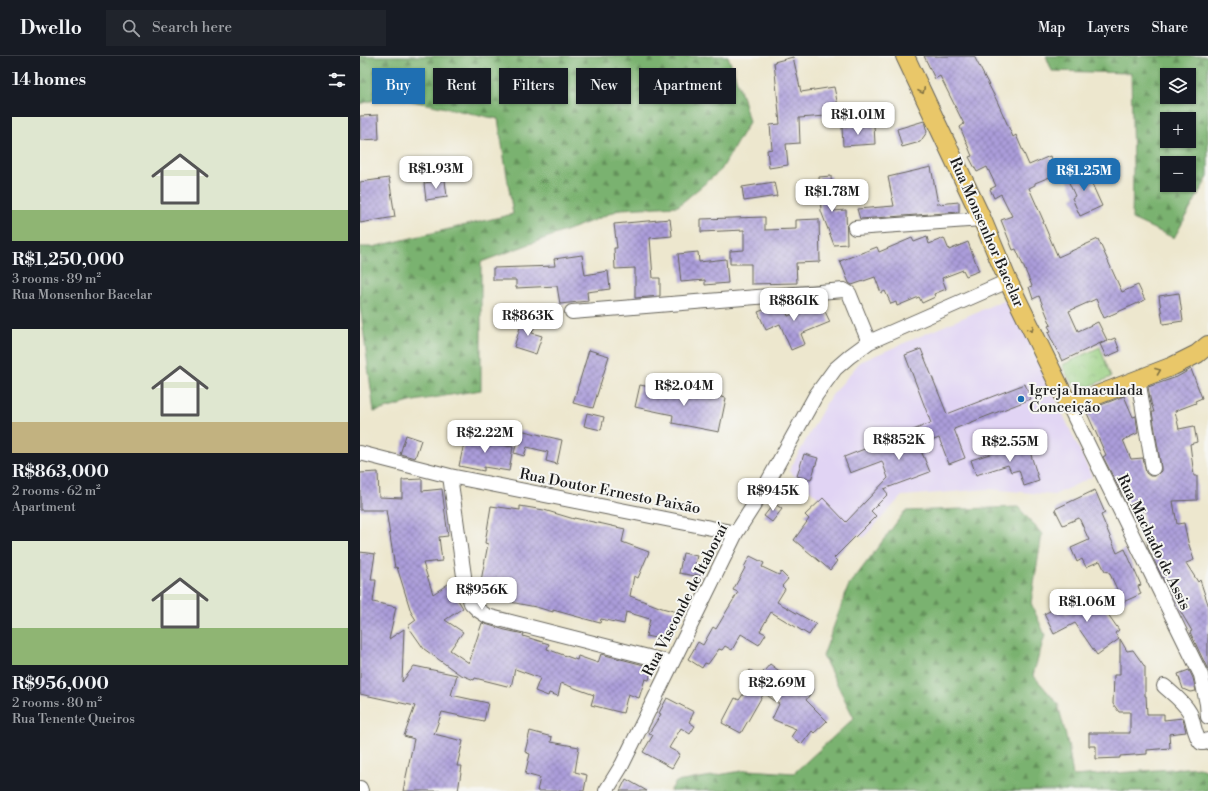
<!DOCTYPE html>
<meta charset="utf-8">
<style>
:root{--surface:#171b24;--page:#20242c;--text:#f1f3f6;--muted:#9ea1a6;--line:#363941;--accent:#1f6fb2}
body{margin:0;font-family:"Libre Bodoni",serif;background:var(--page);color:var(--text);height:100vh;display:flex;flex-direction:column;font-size:15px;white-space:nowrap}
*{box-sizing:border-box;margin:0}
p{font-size:13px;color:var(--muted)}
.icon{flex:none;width:22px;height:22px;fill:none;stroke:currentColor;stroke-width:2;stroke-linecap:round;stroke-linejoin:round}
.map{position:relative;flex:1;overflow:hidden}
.details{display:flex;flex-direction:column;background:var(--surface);width:360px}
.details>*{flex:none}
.banner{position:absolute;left:12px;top:12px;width:380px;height:36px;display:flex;gap:8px}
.controls{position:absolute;left:800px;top:12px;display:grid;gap:8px}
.controls a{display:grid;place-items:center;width:36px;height:36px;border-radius:0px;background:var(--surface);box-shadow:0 1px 3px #0004;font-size:20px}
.price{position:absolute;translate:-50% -34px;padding:0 9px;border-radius:8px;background:#fff;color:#222;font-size:13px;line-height:26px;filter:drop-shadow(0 1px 2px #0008)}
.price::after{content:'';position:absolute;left:50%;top:24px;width:12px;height:9px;margin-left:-6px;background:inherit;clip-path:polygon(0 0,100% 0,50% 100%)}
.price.current{background:var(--accent);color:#fff}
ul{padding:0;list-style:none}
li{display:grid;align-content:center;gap:8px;height:212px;padding:0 12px}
li span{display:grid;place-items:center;height:124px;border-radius:0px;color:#555}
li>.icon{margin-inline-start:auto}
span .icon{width:72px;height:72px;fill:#fffc;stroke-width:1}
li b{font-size:17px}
h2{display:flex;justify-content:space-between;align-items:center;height:48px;padding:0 12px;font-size:17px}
.pill{padding:0 14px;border-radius:0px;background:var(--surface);box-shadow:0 1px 3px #0004;font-size:14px;line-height:36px}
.pill.current{background:var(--accent);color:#fff}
header{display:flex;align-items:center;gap:24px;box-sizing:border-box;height:56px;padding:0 20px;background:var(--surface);border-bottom:1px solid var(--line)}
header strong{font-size:19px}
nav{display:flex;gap:22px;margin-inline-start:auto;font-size:14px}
.search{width:280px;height:36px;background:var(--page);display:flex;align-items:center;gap:10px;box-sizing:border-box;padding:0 14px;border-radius:0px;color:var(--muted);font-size:15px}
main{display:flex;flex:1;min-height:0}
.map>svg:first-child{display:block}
</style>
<header>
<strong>Dwello</strong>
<div class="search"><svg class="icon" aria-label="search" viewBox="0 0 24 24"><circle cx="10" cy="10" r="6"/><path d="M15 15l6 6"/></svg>Search here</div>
<nav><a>Map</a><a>Layers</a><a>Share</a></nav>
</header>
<main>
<section class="details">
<h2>14 homes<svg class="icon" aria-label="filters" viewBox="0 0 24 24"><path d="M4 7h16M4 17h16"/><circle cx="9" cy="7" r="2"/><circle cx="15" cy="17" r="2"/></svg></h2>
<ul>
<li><span style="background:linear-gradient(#dfe7d0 75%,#8fb573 0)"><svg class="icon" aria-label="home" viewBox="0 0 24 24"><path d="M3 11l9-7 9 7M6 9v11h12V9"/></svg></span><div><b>R$1,250,000</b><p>3 rooms · 89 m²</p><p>Rua Monsenhor Bacelar</p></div></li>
<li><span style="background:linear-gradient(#dfe7d0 75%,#c2b280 0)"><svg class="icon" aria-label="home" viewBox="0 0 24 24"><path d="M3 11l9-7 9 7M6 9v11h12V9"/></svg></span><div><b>R$863,000</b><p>2 rooms · 62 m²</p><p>Apartment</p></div></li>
<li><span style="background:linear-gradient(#dfe7d0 70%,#8fb573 0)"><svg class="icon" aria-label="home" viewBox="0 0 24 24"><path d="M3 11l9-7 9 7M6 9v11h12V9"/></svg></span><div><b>R$956,000</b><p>2 rooms · 80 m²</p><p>Rua Tenente Queiros</p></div></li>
</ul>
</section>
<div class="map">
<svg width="848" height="735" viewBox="0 0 848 735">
<defs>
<pattern id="forest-firs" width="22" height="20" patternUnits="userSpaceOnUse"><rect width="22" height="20" fill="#7ab26f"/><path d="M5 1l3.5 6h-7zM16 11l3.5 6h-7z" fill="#63905a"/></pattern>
<pattern id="park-crowns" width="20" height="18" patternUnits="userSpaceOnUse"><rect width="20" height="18" fill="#98cf81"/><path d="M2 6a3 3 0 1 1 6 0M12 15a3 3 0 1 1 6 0" fill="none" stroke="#82b16f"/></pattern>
<pattern id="building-cross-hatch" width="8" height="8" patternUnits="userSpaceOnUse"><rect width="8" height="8" fill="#ab9dda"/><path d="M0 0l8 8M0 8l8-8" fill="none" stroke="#8a7fb0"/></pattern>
</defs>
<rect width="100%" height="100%" fill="#f6f6f2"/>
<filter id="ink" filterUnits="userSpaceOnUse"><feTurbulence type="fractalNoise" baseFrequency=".025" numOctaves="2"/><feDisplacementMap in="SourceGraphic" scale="8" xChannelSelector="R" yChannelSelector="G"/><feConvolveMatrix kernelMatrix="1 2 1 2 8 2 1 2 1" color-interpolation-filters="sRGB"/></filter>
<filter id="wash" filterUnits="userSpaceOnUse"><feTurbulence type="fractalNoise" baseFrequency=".012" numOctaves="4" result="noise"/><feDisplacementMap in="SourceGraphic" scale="16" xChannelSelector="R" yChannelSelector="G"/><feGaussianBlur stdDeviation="0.9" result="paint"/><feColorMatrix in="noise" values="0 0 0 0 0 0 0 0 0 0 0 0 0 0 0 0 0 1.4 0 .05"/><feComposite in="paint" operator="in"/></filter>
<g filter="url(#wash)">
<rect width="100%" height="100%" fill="#ede7ce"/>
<path fill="#e1d4f4" d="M649 242 732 421 694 439 629 433 542 440 503 482 429 415 468 344 500 306Z"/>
<path fill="url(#forest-firs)" stroke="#4b6746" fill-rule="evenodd" d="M0 0H368L382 39 389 66 361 114 318 150 261 153 232 165 121 206V334L54 345 14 356 0 249V191H13L153 158 138 63 29 40 0 48Z
M686 0H848V121L814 182 772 163 773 113 771 17 692 15ZM807 19H829V41H807ZM807 63H829V85H807ZM807 107H829V129H807Z
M658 451 682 478 671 547 685 579 673 619 698 648 708 688 713 720 839 711 848 716V735H310L316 726 388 714 434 717 494 662 463 600 488 531 545 455Z"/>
<path fill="url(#park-crowns)" stroke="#5a764e" d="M740 291 751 321C722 333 717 342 702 309Z"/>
<g id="blocks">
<path fill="url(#building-cross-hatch)" d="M564 0H614L637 45 653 81 656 79 669 109 690 100 697 118 675 127V129L669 132 684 166H683L698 201 738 183 762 236 778 229 785 244 744 262 736 243 709 255 718 275 738 266 747 284 702 305 688 276 691 275 688 270 691 269 679 240 673 243 669 231 672 230 656 193 653 194 641 164 652 160 641 138 634 142 630 133 636 130 627 111 617 116 609 101 612 100 600 71 604 68 580 20 575 23Z
M433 1 441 36 474 31 480 59 439 62 440 87 426 88 428 109 409 112 407 94 412 93 410 69 420 68 414 6Z
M18 59 19 83 0 84V60Z
M564 65 567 76 560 86 542 91 537 73Z
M514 69 515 88 483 90 482 71Z
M571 111 578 148 599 146V156L500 163 497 153 534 150 528 121Z
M728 112 734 127 732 128 742 150 720 160 712 142 715 140 707 122Z
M471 120 473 155 486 154 487 188 474 189 461 155 459 121Z
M29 122 35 161 0 167V126Z
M85 124 87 141 66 144 64 127Z
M414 126 417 140 384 145 382 131Z
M405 161V174L436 173V164L459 163 460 206 436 207 437 227 391 228V208H370V195L384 194V174L341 176V163Z
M310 163 312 180 290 182 293 222H300V240L275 242V212L255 213 254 192H257L254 168Z
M567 181 569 188 584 182 589 194 608 186 619 215 606 220 603 214 582 222 586 233 574 238 575 241 562 247 559 241 537 250 536 246 531 248 525 235 521 237 515 221 492 229 489 227 480 205 517 191 519 196 552 182 554 186Z
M338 196 339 206 366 203 368 227 345 229V224L321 226 318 198Z
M222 199 225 219 248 215 250 233 227 236 228 245 200 248 197 230 156 232V224H133V212L195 210 194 203Z
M819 237 823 265 803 268 799 240Z
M423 247 428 260 461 247 470 266 441 278 445 288 431 294 420 268 406 274 398 256 418 248Z
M163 262 176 266 172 277 182 280 176 298 154 291Z
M755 282 760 295 746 301 740 288Z
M561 293 587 358 665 328 671 343 594 373 605 402 589 408 579 382 559 390 570 416 524 433 528 438 511 455 516 460 474 502 477 505 470 514 434 484 449 463 445 459 463 442 486 466 528 422 522 405 490 417 484 401 571 367 545 299Z
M229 294 249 300 233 352 213 347Z
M831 313 842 342 835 345 836 347 815 355 819 373 834 370 837 386 830 388 834 420H837V444L813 445 817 468 824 467 828 486 834 504 826 507 838 526 840 524 848 548V614L830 576 832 575 819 553 820 552 809 535 788 492 782 453 773 460 743 401 746 399 726 355 764 340 773 361 776 360 778 377 763 384 771 403 783 402 786 417 790 420H795L801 415V411L792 356H794L791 347 788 331 817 321Z
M280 329 320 337 321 333 366 342 359 376 312 367 313 359 275 351Z
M227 357 244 361 241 374 224 370Z
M160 374 202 384 197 408 186 405 188 396 167 391 164 400 154 397Z
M106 378 130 383 129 387 153 391 149 415 124 411V415L99 410Z
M46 379 61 384 55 402 40 398Z
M667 386 679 425 664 430 659 414 651 416 648 409 616 419 611 404Z
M444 398 458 402 451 424 437 420Z
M18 416 19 441 42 442V424L62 423V435L82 433 88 480 79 481 82 505 63 507 73 538 88 528 103 552 85 564 103 576 90 594 109 607 122 567 145 574 164 578 163 580 189 588 187 593 217 604 218 600 238 607 241 598 292 611 289 624 285 623 279 642 268 638 263 657 231 649 234 639 201 627 198 640 189 637 188 640 175 635 180 622 155 613 151 631 115 622 114 624 99 618 64 593 48 570 56 564 51 556 37 511 35 512 26 454H0V417Z
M735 434 745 457 741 459 757 497 765 493 781 529 778 530 781 538 763 546 749 516 745 515 740 505 726 511 722 503 717 506 711 492 729 484 719 462 703 469 695 453Z
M414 447 422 453 412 466 404 460Z
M131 450 160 454V450L184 454 214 463V462L243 468 265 473 262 486 289 496 278 522 274 520 270 540 302 552 317 556 313 575 305 573 304 580 296 579 295 582 286 580 290 563 266 556 264 568 241 563 240 567 193 554V556L176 551 150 546 151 544 138 542 140 533 120 530 128 488 125 487Z
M0 496 15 498 11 524H16L13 546 36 551 29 583 44 573 42 626 54 610 97 619 91 639 128 647 124 665 82 656 74 678 103 685 97 710H102L98 735H43L54 683 44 680 55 650 0 638Z
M323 497 337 500 335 508 343 509 341 520 335 518V520L319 517Z
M390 500 404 507 402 511 419 519 421 516 428 523 422 530 425 533 417 546 456 568 449 579 411 556 400 575 406 578 399 589 381 578 372 594 365 590 362 594 359 593 348 608 345 607 342 612 328 603 338 586 343 589 353 571 356 573 378 536 373 534 385 512 384 511Z
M734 538 759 574 755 577 759 583 737 599 715 567 694 578 684 558 702 549 706 558Z
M760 583 767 595 773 594 785 611V640H786L787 658H804V664L823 662 826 676 809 678 810 692 787 694V698L760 700V702L736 703V690H729V677H770V656H759L753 648 754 619H760Z
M410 608 439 630 442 626 453 634 446 644 467 665 454 677 452 675 442 688 431 681 436 673 412 663 419 648 404 637 381 677 362 667 375 642 379 644 390 629 382 623 390 614 399 621Z
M829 614 833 622 836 635 830 636 823 633 818 618Z
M307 642 334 656 329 666 335 670 330 678 321 672 309 692 320 698 312 712 283 696 293 679 289 677 301 658 299 657Z
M170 675 192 681 191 686 219 691 215 716 227 719 224 735H177L180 722 165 718 170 698 165 696Z
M266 723 287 735H260Z"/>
</g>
</g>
<g filter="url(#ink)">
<use href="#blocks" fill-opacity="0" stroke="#65635a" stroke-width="1"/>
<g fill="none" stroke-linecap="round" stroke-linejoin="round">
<g stroke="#65635a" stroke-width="16">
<path id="minor" d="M495 172 622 163
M212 256 484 234 489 237 509 286
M778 323 793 412
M709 350 841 619 847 648 848 661
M0 397 90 420 376 477
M90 420 105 527 111 547 118 554 127 560 312 607
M804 630C813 638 824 646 830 657 834 667 834 679 841 687H844L848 684
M0 732 1 735
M246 735 262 709 376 477 401 438 456 339 475 313 490 300 509 286 648 225"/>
</g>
<g stroke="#65635a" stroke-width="20">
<path id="major" d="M545 0 622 163 648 225 709 350 813 310 837 298 848 289"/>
</g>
<use href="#minor" stroke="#fff" stroke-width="14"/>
<use href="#major" stroke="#e9c769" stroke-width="18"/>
</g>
<defs><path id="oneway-chevron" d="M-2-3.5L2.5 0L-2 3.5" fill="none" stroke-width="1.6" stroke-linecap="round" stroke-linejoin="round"/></defs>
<g stroke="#827242">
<use href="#oneway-chevron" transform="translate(562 35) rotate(65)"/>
<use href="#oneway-chevron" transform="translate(671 273) rotate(64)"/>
<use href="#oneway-chevron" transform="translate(798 315) rotate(-21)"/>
</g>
</g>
<circle fill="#1f6fb2" stroke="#f6f6f2" stroke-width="1.5" cx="661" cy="343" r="4"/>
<g text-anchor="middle" stroke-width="4" stroke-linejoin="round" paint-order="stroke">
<g font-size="15" fill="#1c1c1c" stroke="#f6f6f2">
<text transform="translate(627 176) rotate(66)" y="5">Rua Monsenhor Bacelar</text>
<text transform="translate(250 435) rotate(11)" y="5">Rua Doutor Ernesto Paixão</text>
<text transform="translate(794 486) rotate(64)" y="5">Rua Machado de Assis</text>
<text transform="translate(325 544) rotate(-63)" y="5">Rua Visconde de Itaboraí</text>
</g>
<g font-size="15" fill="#1c1c1c" stroke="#f6f6f2" text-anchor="start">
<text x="669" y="339">Igreja Imaculada<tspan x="669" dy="17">Conceição</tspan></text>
</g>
</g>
</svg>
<div class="controls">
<a><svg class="icon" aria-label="layers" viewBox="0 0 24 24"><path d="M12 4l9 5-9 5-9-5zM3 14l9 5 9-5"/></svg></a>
<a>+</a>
<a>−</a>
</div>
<b class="price" style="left:498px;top:80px">R$1.01M</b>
<b class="price" style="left:76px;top:134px">R$1.93M</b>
<b class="price current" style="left:724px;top:136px">R$1.25M</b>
<b class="price" style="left:472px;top:157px">R$1.78M</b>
<b class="price" style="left:434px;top:266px">R$861K</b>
<b class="price" style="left:168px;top:281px">R$863K</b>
<b class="price" style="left:324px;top:351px">R$2.04M</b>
<b class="price" style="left:125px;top:398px">R$2.22M</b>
<b class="price" style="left:539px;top:405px">R$852K</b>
<b class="price" style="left:650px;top:407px">R$2.55M</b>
<b class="price" style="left:413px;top:456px">R$945K</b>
<b class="price" style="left:122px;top:555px">R$956K</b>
<b class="price" style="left:727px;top:567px">R$1.06M</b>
<b class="price" style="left:417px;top:648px">R$2.69M</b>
<div class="banner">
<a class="pill current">Buy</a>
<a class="pill">Rent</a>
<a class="pill">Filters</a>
<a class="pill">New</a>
<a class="pill">Apartment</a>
</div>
</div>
</main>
